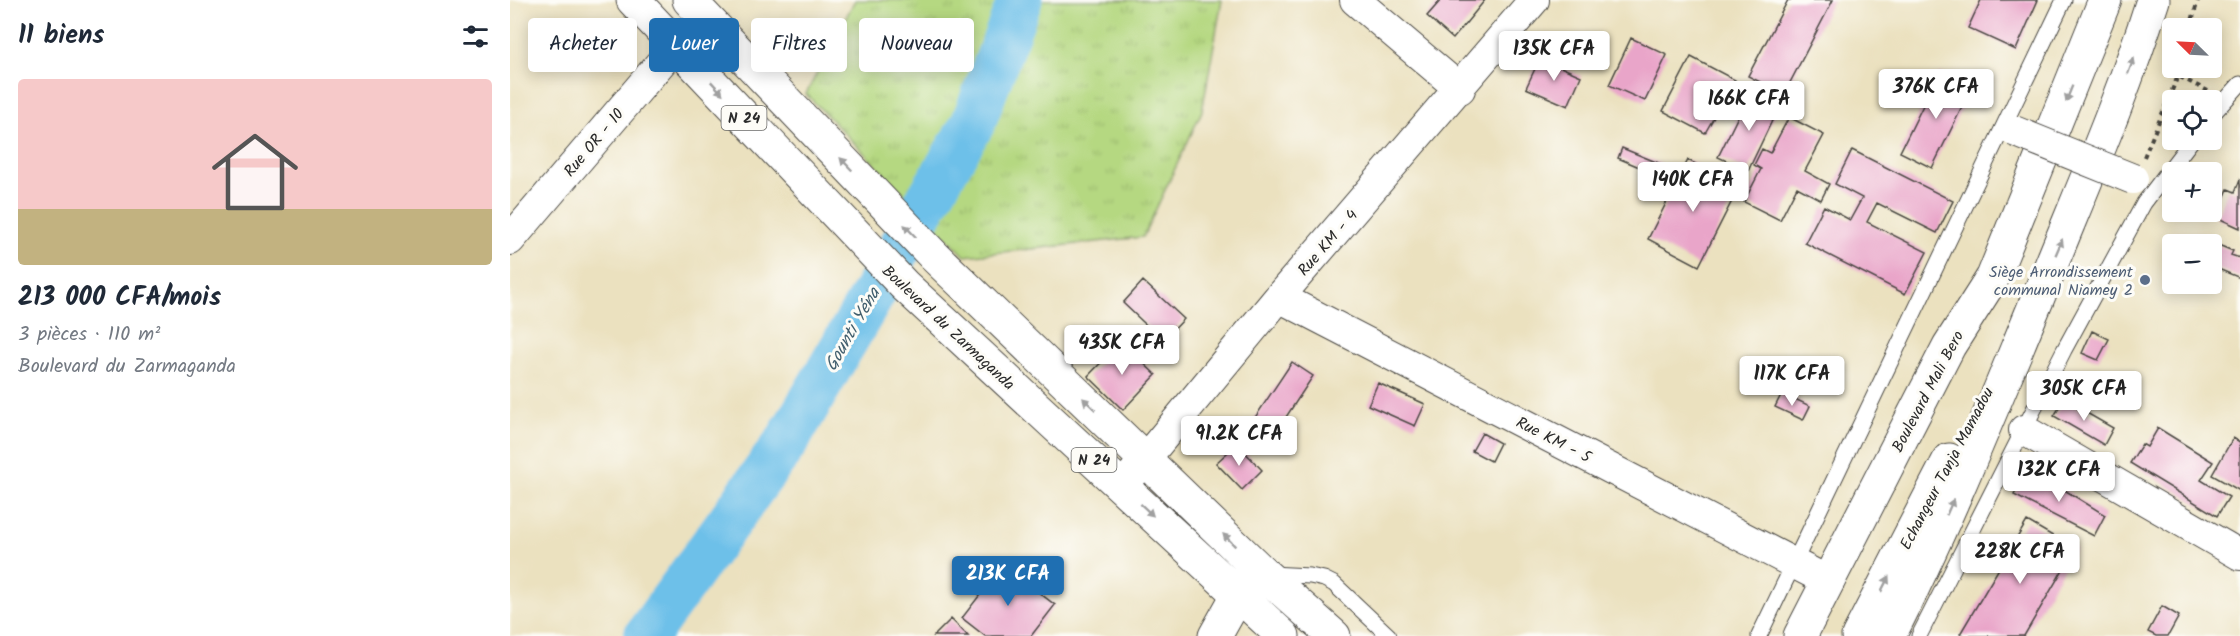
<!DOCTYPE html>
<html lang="fr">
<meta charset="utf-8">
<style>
:root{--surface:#fff;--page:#f2f2f3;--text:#1f2937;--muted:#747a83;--accent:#1f6fb2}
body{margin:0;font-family:Kalam,sans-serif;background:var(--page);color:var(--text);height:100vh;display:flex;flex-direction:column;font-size:22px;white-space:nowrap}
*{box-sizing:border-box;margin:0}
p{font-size:20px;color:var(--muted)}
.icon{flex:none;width:33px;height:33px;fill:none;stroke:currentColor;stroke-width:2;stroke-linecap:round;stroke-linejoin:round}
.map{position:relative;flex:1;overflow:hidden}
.sheet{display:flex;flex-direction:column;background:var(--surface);width:510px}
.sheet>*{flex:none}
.banner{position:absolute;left:18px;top:18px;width:570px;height:54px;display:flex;gap:12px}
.needle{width:39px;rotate:294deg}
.fabs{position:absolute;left:1652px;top:18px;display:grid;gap:12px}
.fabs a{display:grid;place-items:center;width:60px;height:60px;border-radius:6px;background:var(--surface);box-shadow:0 3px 15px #0003;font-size:30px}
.price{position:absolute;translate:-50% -51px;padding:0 14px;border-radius:6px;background:#fff;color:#222;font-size:20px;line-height:39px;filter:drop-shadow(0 2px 3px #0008)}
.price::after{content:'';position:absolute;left:50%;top:36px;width:18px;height:14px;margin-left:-9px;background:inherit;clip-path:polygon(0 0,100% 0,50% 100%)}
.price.selected{background:var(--accent);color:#fff}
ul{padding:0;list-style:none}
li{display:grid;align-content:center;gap:12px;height:318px;padding:0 18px}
li span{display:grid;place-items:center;height:186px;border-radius:6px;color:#555}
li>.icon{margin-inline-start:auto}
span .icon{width:108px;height:108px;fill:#fffc;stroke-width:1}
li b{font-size:26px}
h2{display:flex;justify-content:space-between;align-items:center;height:72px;padding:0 18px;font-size:26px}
.pill{padding:0 21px;border-radius:6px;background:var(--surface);box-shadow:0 3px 15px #0003;font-size:21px;line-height:54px}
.pill.selected{background:var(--accent);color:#fff}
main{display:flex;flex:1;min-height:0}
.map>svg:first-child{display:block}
</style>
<main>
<section class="sheet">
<h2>11 biens<svg class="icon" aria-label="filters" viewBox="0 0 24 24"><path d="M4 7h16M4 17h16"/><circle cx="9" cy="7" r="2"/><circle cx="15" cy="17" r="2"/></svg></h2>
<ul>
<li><span style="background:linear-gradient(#f6c9c9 70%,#c2b280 0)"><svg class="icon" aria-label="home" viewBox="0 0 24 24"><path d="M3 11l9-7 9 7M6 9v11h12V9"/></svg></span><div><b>213 000 CFA/mois</b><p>3 pièces · 110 m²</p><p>Boulevard du Zarmaganda</p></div></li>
</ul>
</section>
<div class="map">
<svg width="1730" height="636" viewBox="0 0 1730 636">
<defs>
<pattern id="grass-tufts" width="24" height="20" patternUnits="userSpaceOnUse" patternTransform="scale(1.5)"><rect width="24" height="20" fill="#b5d881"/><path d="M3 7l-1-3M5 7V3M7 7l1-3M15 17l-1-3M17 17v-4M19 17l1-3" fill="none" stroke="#9cba70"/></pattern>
</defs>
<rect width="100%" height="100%" fill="#fdfcf7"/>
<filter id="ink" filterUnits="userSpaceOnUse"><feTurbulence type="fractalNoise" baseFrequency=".0167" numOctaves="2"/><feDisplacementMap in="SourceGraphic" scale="12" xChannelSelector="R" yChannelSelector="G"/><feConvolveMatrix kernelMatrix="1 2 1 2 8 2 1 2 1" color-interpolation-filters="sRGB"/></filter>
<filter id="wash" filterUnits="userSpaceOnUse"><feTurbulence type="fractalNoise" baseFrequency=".008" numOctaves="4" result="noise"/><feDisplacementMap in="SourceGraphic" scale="24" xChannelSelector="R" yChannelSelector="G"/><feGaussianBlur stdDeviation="1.35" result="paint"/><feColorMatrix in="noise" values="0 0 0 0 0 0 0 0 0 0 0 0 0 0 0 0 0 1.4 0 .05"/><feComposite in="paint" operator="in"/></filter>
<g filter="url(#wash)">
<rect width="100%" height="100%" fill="#ebe1bf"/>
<path fill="url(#grass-tufts)" stroke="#708256" stroke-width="1.5" d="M345 0H712L692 111 633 237 455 256 296 94Z"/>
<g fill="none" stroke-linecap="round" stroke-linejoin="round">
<path stroke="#6dc0e9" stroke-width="45" d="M136 636 277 441 463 123 510 0"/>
</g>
<g id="blocks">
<path fill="#e9a5c9" d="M931 0H975L943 39 917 16Z
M1278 0H1323L1274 94 1238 76Z
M1471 0H1528L1506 50 1458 28Z
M1121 38 1157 55 1135 101 1099 85Z
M1181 57 1225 80 1195 133 1153 111Z
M1030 58 1071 76 1058 106 1016 88Z
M1429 73 1461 89 1422 168 1390 152Z
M1240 92 1269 106 1238 171 1208 157Z
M1279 117 1314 135 1295 171 1319 184 1311 200 1287 187 1270 220 1234 202 1251 169 1244 165 1252 149 1260 153Z
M1112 148 1158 167 1153 177 1108 158Z
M1342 150 1443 201 1427 233 1367 203 1357 222 1417 252 1395 294 1295 243 1314 206 1340 220 1352 198 1325 184Z
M1178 160 1229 187 1189 266 1138 239Z
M1730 179V228L1706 217 1718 189 1725 192Z
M1696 240 1723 251 1721 255 1730 258V278L1701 266V244H1694Z
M633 281 674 319 653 341 613 303Z
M1582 331 1599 339 1588 360 1572 353Z
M611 342 646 375 613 410 578 376Z
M782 362 803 376 759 443 738 428Z
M868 383 915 404 905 426 858 405Z
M1272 393 1300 406 1293 420 1265 407Z
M1554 400 1603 428 1594 445 1544 416Z
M1648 428 1703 462 1691 480 1719 497 1707 516 1620 463 1632 444 1637 447Z
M972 433 990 443 981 461 962 451Z
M1723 438 1730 442V491L1702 475Z
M727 444 752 470 732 490 706 463Z
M1519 468 1595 515 1584 536 1504 495Z
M1517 521 1565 549 1514 636H1454L1450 634Z
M493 565 545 605 521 636H475L452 618Z
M1652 606 1669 616 1658 636H1646L1638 632Z
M441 619 458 636H424Z"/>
</g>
</g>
<g filter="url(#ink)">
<use href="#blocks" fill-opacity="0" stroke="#484641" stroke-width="1.5"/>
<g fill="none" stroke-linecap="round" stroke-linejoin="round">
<g stroke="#484641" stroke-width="17">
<path id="lane" d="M1701 116 1730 84
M760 574 800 576 814 579 824 584 879 636
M1249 636 1554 0
M1409 636 1554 350 1634 203 1682 140"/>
</g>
<g stroke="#484641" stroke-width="32">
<path id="street" d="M845 0 950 89
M0 240 166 45
M769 297 1318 581
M1514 430 1730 555
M612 487 769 297 1024 0"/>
</g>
<g stroke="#484641" stroke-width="35">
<path id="secondary" d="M705 636 728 595"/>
</g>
<g stroke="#484641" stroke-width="35">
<path id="primary" d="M123 0 394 285 773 636
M179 0 424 256 753 573 824 636
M1290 636 1439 346 1483 277 1595 0
M1348 636 1439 460
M1379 636C1435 526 1480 413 1527 300 1567 200 1611 102 1643 0"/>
</g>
<path stroke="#484641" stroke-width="4" stroke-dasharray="4.5 4.5" stroke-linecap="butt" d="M1680 28 1688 0
M1668 76 1670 68
M1634 157 1668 76 1698 91"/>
<use href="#lane" stroke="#fff" stroke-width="15"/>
<use href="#street" stroke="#fff" stroke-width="30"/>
<use href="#secondary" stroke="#fff" stroke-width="33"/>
<use href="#primary" stroke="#fff" stroke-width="33"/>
<g stroke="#484641" stroke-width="32" stroke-linecap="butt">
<path id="street-bridge" d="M1504 131 1623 179"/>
</g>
<use href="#street-bridge" stroke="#fff" stroke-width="30"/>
</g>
<defs><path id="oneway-solid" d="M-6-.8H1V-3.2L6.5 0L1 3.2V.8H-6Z" transform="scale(1.5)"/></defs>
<g fill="#a0a0a0">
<use href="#oneway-solid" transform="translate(1621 66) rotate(-69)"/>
<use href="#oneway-solid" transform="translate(207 88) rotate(47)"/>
<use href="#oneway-solid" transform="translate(1559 94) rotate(112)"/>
<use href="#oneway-solid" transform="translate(336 164) rotate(-134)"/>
<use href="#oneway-solid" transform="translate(400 231) rotate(-134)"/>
<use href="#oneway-solid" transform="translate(1549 247) rotate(-67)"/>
<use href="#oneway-solid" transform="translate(579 404) rotate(-136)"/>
<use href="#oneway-solid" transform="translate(1440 507) rotate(-66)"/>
<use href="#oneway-solid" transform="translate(637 510) rotate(43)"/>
<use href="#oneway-solid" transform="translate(719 540) rotate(-135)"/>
<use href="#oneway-solid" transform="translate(1375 584) rotate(-63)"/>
</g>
</g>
<circle fill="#5c6f8a" stroke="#fdfcf7" stroke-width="2" cx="1635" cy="280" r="6"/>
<g text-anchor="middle" stroke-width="6" stroke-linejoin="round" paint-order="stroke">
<g fill="#fdfcf7" stroke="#6a6a68" stroke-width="1.5">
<rect x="211.5" y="106" width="45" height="24" rx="4.5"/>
<rect x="561.5" y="448" width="45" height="24" rx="4.5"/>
</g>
<g font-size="15" font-weight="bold" fill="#2b2b2b">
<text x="234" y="123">N 24</text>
<text x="584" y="465">N 24</text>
</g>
<g font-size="16" fill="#2b2b2b" stroke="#fdfcf7">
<text transform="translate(83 142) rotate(-50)" y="6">Rue OR - 10</text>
<text transform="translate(817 242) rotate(-49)" y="6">Rue KM - 4</text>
<text transform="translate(439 327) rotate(43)" y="6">Boulevard du Zarmaganda</text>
<text transform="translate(1417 391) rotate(-62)" y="6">Boulevard Mali Bero</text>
<text transform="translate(1044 439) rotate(27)" y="6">Rue KM - 5</text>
<text transform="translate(1436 468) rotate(-62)" y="6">Echangeur Tanja Mamadou</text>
</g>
<g font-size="16" fill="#4e5e75" stroke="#fdfcf7" text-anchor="end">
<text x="1623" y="277">Siège Arrondissement<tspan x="1623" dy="18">communal Niamey 2</tspan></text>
</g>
<g font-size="18" font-style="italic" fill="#425f6e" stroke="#fdfcf7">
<text transform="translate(342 329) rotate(-60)" y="6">Gounti Yéna</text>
</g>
</g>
</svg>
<div class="fabs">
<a><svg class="needle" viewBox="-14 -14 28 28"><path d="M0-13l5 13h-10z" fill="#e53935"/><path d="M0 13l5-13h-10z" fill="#747a83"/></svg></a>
<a><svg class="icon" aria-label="locate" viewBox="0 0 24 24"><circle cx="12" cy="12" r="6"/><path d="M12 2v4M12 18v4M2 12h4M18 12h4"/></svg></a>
<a>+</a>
<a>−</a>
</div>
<b class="price" style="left:1044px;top:82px">135K CFA</b>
<b class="price" style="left:1426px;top:120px">376K CFA</b>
<b class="price" style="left:1239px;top:132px">166K CFA</b>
<b class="price" style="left:1183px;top:213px">140K CFA</b>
<b class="price" style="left:612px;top:376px">435K CFA</b>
<b class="price" style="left:1282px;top:407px">117K CFA</b>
<b class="price" style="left:1574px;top:422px">305K CFA</b>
<b class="price" style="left:729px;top:467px">91.2K CFA</b>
<b class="price" style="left:1549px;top:503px">132K CFA</b>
<b class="price" style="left:1510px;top:585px">228K CFA</b>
<b class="price selected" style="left:498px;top:607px">213K CFA</b>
<div class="banner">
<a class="pill">Acheter</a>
<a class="pill selected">Louer</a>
<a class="pill">Filtres</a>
<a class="pill">Nouveau</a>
</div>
</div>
</main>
